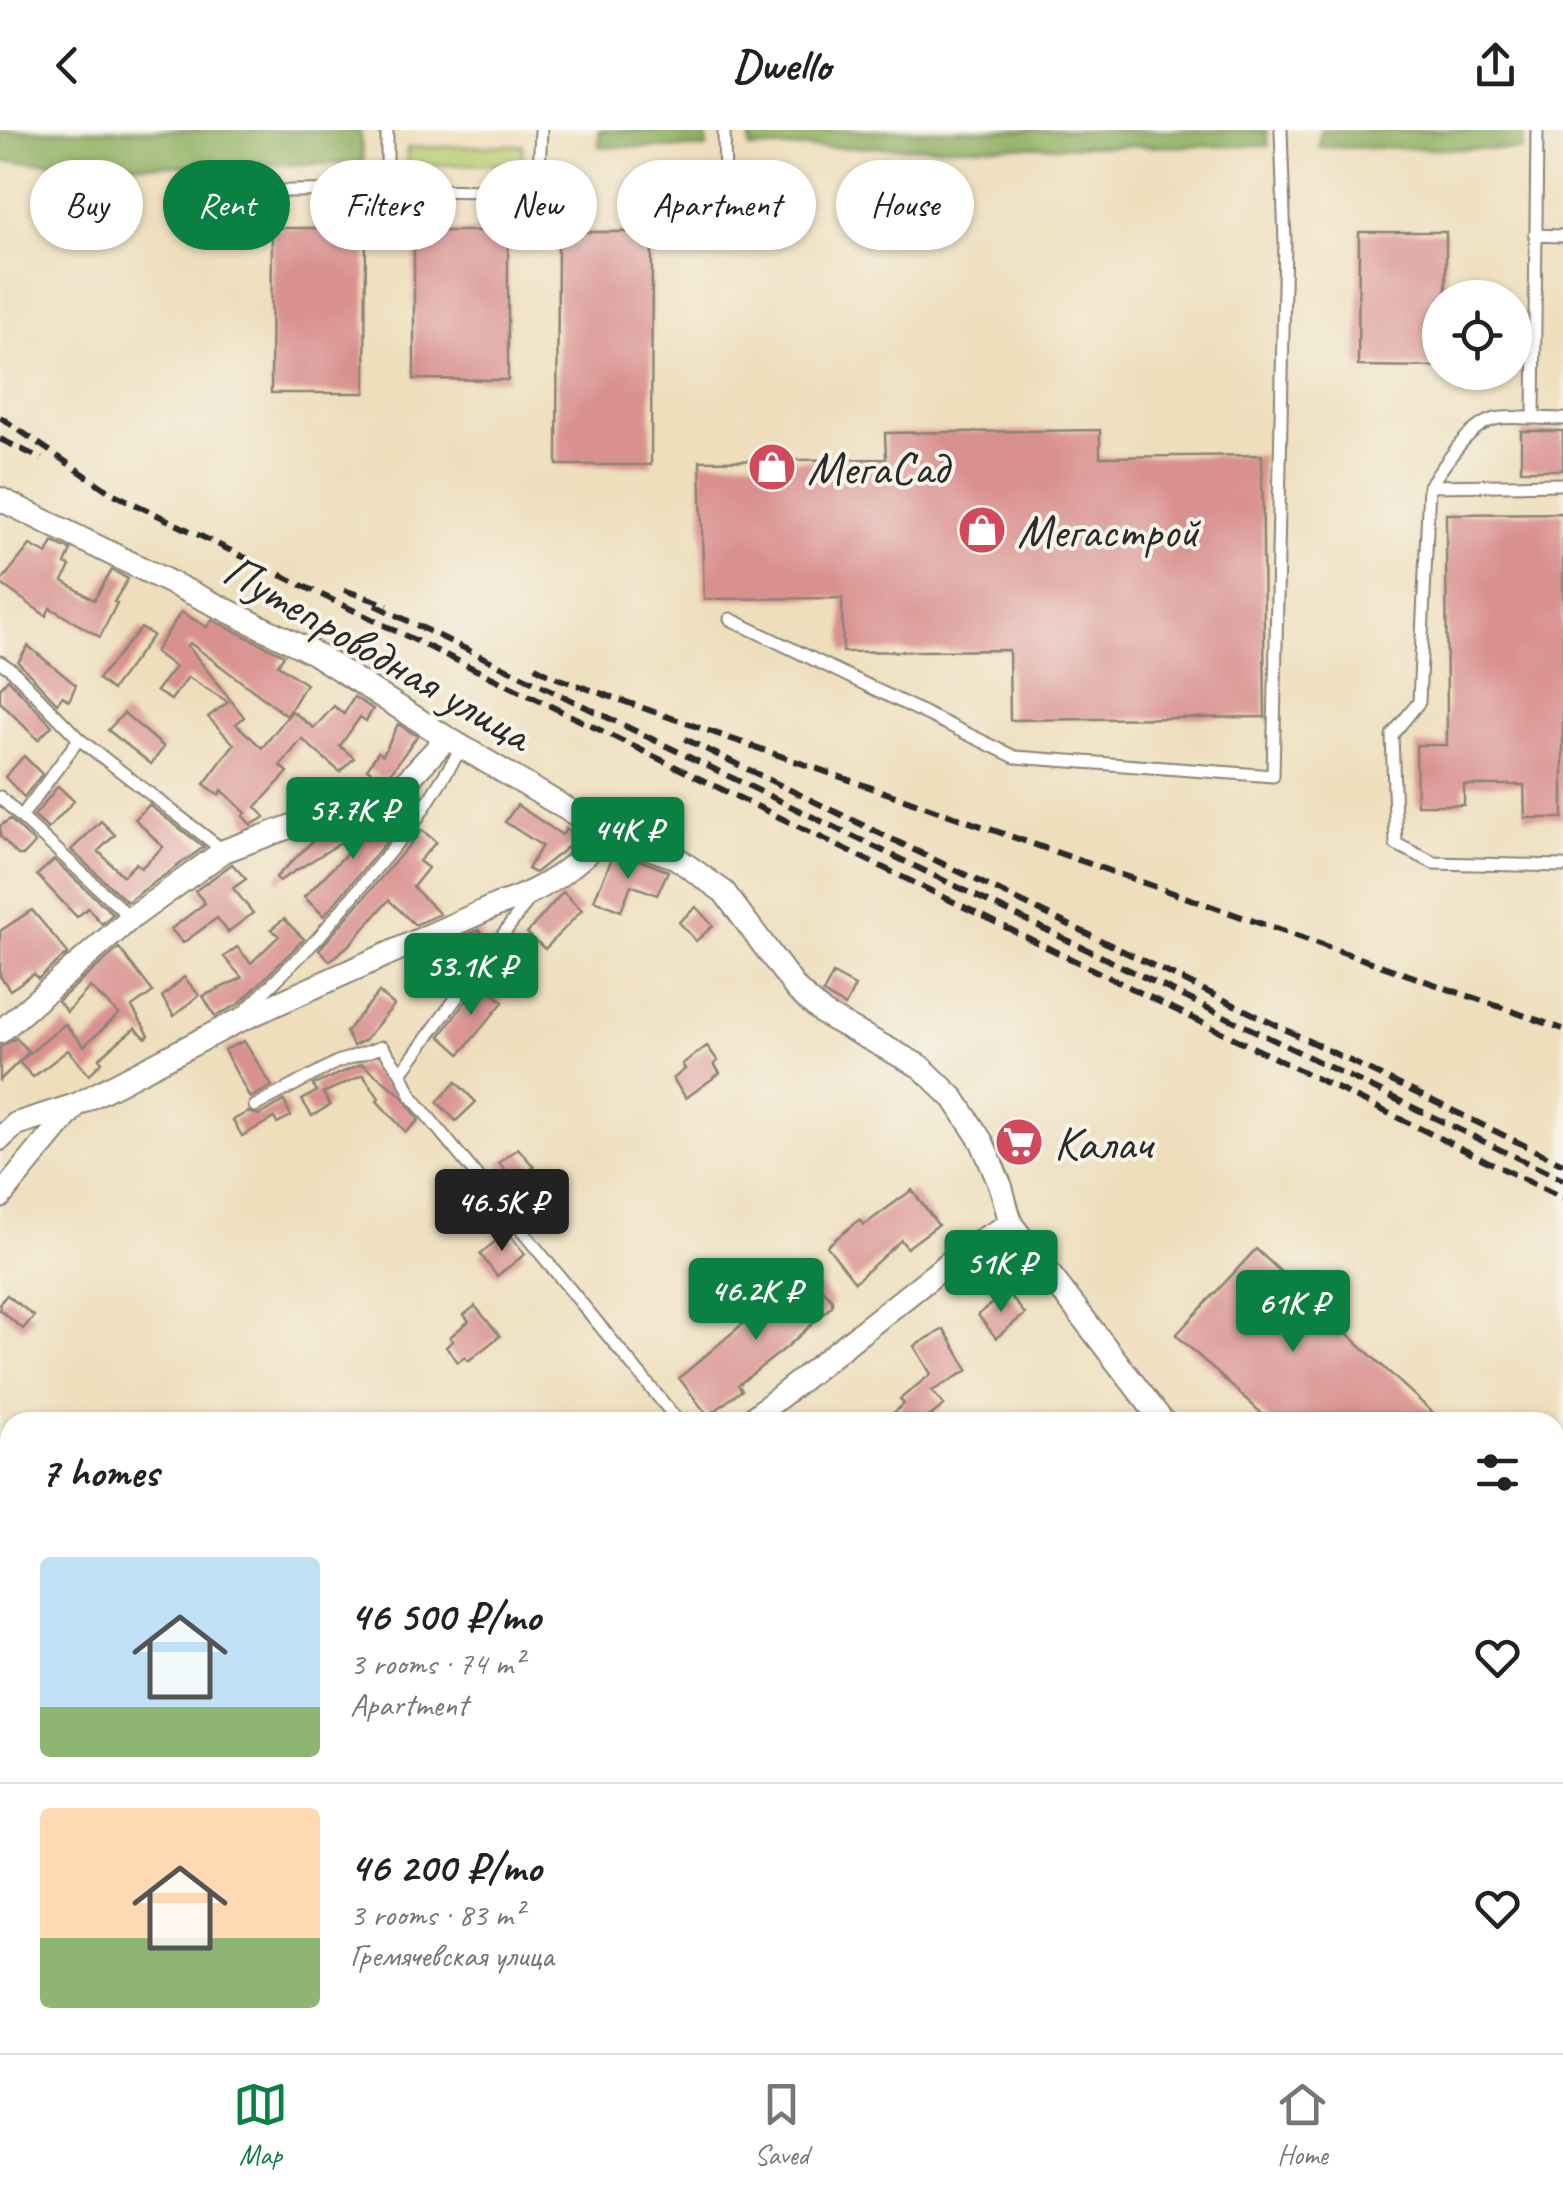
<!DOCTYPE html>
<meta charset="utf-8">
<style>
:root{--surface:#fff;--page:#f6f6f6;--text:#222;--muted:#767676;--line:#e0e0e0;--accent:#0b8043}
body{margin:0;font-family:Caveat,sans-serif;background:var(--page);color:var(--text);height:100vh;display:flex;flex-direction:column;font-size:38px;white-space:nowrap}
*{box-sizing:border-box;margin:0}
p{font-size:32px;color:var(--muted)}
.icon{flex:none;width:55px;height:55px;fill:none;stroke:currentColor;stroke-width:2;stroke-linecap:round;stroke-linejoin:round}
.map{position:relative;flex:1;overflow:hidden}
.panel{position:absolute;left:0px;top:1282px;width:1565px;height:642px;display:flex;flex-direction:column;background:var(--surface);border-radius:30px 30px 0 0;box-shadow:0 2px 8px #0004}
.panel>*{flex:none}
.hud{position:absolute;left:30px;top:30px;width:1000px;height:90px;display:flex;gap:20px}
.fabs{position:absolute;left:1422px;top:150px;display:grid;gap:20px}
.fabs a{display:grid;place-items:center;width:110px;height:110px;border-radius:50%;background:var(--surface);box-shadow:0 2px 8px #0004;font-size:50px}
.price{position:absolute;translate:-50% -85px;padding:0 22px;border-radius:10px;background:var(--accent);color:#fff;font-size:32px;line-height:65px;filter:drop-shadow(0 2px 5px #0008)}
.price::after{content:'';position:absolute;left:50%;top:60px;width:30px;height:22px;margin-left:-15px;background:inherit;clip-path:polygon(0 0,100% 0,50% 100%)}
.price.current{background:#222;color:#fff}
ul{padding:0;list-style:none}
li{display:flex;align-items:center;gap:30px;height:250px;padding:0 40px}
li+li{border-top:2px solid var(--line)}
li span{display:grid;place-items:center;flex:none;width:280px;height:200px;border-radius:10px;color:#555}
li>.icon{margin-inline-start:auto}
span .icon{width:120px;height:120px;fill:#fffc;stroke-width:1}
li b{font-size:42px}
h2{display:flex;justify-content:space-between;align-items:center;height:120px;padding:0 40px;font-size:42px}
.tag{padding:0 35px;border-radius:45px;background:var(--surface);box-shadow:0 2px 8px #0004;font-size:35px;line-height:90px}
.tag.current{background:var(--accent);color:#fff}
header{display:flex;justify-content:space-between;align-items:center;height:130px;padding:0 40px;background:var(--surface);font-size:45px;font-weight:800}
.tabs{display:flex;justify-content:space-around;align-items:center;height:140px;border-top:2px solid var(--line);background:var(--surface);font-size:28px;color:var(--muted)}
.tabs a{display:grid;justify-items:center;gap:5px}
.tabs .current{color:var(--accent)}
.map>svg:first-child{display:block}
</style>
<header><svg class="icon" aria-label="back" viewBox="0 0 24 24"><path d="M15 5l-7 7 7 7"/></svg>Dwello<svg class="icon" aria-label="share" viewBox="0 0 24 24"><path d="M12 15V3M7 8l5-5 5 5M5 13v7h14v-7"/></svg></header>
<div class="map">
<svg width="1563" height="1923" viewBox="0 0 1563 1923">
<rect width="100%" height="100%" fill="#f7f3e8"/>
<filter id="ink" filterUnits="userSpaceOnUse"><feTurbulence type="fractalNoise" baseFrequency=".01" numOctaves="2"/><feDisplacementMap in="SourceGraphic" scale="20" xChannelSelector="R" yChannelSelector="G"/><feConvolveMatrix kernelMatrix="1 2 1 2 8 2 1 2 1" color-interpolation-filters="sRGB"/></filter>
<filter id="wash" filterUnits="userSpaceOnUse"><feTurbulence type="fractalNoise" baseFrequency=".0048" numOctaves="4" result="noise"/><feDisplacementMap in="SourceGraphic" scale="40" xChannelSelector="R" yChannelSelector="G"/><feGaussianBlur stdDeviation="2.25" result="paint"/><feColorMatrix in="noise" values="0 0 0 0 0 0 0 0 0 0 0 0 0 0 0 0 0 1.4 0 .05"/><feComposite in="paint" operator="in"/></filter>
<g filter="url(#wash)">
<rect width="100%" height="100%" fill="#eedebc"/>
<path fill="#b7cc71" stroke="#717c4e" stroke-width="2.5" d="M523 15 521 34 407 35V18Z"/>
<path fill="#91b063" stroke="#5e6e47" stroke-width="2.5" d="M0 0H360L363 33 181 36 0 31Z
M599 0H706L707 18 599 17Z
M751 0H1266L1268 16 750 18Z
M1320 0H1523V20L1319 17Z"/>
<g id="blocks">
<path fill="#d99190" d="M272 98H366L365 263H271Z
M414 101H508V250L414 249Z
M558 102H652L651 335H557Z
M1359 102H1446V168H1440V237L1358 236Z
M1100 300V327L1262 325 1265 587 1010 590 1009 520 843 522 842 468 704 469 700 331 886 329 885 303Z
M1521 301H1563V340H1521Z
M1563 383V688H1525L1524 655H1464V675H1417L1416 615H1447L1446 384Z
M53 412 71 420 65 434 70 436 63 451 94 470 112 440 128 449 114 472 117 473 100 507 50 478 46 486 0 453 30 415 47 424Z
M181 482 207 497 212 490 284 525 278 535 306 554 287 586 190 513 187 515 244 587 236 594 262 618 292 581 314 598 334 576 344 584 354 567 373 579 366 591 360 587 340 616 354 628 340 642 302 609 280 636 288 642 256 677 265 687 251 695 243 686 246 683 222 660 219 665 204 654 234 614 208 587 228 572 188 547 171 570 156 561 175 537 155 522Z
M141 498 153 505 112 560 98 549Z
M28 516 76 555 69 571 63 566 57 573 18 532Z
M8 549 52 596 38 610 0 572V558Z
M124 583 164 617 151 634 108 600Z
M398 594 417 606 390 644 380 647 367 639 378 622 383 625Z
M24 626 42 644 24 667 5 647Z
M58 656 74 671 48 699 34 686Z
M149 675 204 717 127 772 71 720 101 691 115 705 98 721 123 746 136 733 141 738 163 717 135 689Z
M517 675 562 705 566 699 579 708 535 743 528 739 542 716 505 692Z
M382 679 402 693 324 786 304 767 371 699 365 691 373 682Z
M10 689 35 713 24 725H18L0 706V696Z
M354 689 363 699 279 751 276 747 324 700Z
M422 700 436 712 419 731 428 738 413 757 440 784 415 795 389 770 351 813 330 831 319 820Z
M613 726 633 737 636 729 668 741 657 765 631 755 621 781 594 770Z
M54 730 113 784 102 794 88 778 77 787 37 745Z
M232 734 246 749 233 758 253 783 228 802 217 788 183 813 171 799 205 773 195 761Z
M563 762 582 780 545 819 527 803Z
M696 777 713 796 696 811 679 792Z
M32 780 68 823 38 849 34 844 10 860 0 846V801Z
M284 789 304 809 239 874 215 886 203 866 242 848 224 827 237 817 251 833 279 806 271 799Z
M479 800 484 804 461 831 467 838 456 853 428 830 422 834 417 827Z
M119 818 153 862 132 877 149 905 146 908 135 898 99 928 102 932 89 945 68 920 33 947 19 932 65 894 84 916 119 884 90 857 67 882 58 871Z
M833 844 855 856 845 876 823 863Z
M184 847 199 865 174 886 162 867Z
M481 851 503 872 460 924 440 906Z
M379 862 394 875 365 910 353 916 346 902Z
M16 908 29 922 0 950V917Z
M244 911 272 956 250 968 224 920Z
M707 916 718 931 714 934 720 943 686 968 673 949 685 939 682 934Z
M362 934 401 965 419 990 406 1002 377 971 379 968 363 945 323 963 330 975 312 986 302 970 317 961 313 955Z
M456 952 476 972 456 991 437 972Z
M284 971 291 986 277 993 274 988 242 1006 233 990 248 982 259 985Z
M518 1018 534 1037 515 1053 499 1033Z
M912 1060 938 1095 907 1118 901 1110 855 1152 827 1116 859 1090 864 1095Z
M507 1102 525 1124 497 1146 480 1124Z
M1256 1119 1443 1292H1271L1176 1205Z
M806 1140 832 1170V1176L787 1217 738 1255 742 1260 708 1286 679 1248Z
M1007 1162 1025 1184 996 1208 978 1185Z
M7 1165 34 1186 23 1199 0 1180V1173Z
M475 1176 500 1206 468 1231 465 1227 458 1232 446 1217 453 1211 450 1207 469 1191 464 1185Z
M944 1199 968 1240 932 1261 944 1275 923 1292H883L904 1274 900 1269 931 1244 914 1216Z"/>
</g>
</g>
<g filter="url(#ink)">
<use href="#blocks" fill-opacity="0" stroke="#8c8474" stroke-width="2.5"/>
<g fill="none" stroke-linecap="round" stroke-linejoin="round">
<g stroke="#8c8474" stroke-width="15">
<path id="lane" d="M387 0V60L538 61 541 0
M724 0 726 112
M1537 0 1534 288 1563 289
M189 62 387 60
M1535 105 1563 106
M1563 354 1429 356 1419 572 1392 605 1396 714 1434 733 1563 736
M1429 356C1446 335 1466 296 1495 289 1507 286 1522 288 1534 288
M730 489 1015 627 1273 646 1285 113 1281 0
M0 532 12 540 79 609 224 721
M79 609 21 687 131 788
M0 667 21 687
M530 768 401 943 412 967 679 1292
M244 882 318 808 417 689 463 616
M255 976 337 932 382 917 401 943
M1555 1790 1563 1800
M1155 1915 1162 1923"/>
</g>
<g stroke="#8c8474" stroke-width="26">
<path id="street" d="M0 369 312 522 447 608 609 704 675 727 724 762 797 860 824 884 921 937 954 969 982 1012 1001 1057 1011 1094 1163 1292
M0 902 131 788 224 721 403 655 447 608
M0 1009 16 994 76 975
M0 1067 76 975 234 893 497 775C548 760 570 738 609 704
M748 1292 969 1117 1011 1094
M1555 1493 1563 1485
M0 1897 10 1890
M706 1923 718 1915
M1107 1923 1115 1915"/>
</g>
<use href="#lane" stroke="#fff" stroke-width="11"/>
<use href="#street" stroke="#fff" stroke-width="22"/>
<path stroke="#2b2b2b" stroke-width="6" stroke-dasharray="15 8" stroke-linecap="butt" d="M0 287 110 362 1563 1068
M0 309 42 329
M344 460 388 475
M375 475 1563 1050
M535 537 557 548 1563 899
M685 609 1563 1034"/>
</g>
</g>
<defs>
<g id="shop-disc" transform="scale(2.5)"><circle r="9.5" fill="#d1495b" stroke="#f7f3e8"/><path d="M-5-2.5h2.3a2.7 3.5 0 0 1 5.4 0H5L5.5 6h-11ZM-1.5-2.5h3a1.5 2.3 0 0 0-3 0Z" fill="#fff"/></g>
<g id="supermarket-disc" transform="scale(2.5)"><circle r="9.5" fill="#d1495b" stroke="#f7f3e8"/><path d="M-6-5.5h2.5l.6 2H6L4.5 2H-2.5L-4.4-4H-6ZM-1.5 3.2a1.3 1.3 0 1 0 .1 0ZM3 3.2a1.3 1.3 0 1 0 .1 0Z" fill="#fff"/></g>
</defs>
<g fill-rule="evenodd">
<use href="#shop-disc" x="772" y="337"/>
<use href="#shop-disc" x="982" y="400"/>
<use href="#supermarket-disc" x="1019" y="1012"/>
</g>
<g text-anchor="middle" stroke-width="8" stroke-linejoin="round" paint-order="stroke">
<g font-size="48" fill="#2b2b2b" stroke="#f7f3e8" text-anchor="start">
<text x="807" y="354">МегаСад</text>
<text x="1017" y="417">Мегастрой</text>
<text x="1054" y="1029">Калач</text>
</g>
<g font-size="48" fill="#2b2b2b" stroke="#f7f3e8">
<text transform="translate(378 521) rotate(30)" y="17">Путепроводная улица</text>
</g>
</g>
</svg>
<div class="fabs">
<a><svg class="icon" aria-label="locate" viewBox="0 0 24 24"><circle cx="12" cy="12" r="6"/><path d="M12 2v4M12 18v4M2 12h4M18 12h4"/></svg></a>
</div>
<b class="price" style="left:353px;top:732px">57.7K ₽</b>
<b class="price" style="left:628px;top:752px">44K ₽</b>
<b class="price" style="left:471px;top:888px">53.1K ₽</b>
<b class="price current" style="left:502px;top:1124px">46.5K ₽</b>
<b class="price" style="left:1001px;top:1185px">51K ₽</b>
<b class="price" style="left:756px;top:1213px">46.2K ₽</b>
<b class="price" style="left:1293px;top:1225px">61K ₽</b>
<div class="hud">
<a class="tag">Buy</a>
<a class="tag current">Rent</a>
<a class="tag">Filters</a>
<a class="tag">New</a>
<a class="tag">Apartment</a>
<a class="tag">House</a>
</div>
<section class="panel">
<h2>7 homes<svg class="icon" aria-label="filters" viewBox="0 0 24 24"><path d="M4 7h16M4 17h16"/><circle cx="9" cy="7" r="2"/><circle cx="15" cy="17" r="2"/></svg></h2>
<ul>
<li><span style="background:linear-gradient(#bfe0f5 75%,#8fb573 0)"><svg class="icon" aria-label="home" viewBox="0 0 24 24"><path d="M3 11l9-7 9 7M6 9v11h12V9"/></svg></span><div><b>46 500 ₽/mo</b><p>3 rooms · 74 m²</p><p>Apartment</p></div><svg class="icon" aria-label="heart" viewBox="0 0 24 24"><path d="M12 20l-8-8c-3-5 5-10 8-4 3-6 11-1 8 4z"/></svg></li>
<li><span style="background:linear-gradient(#ffd9b3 65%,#8fb573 0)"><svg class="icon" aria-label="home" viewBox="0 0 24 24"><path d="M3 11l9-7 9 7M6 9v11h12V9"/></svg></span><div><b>46 200 ₽/mo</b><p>3 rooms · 83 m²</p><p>Гремячевская улица</p></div><svg class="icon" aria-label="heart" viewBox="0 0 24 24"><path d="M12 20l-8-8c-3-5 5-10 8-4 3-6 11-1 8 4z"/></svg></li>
</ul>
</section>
</div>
<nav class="tabs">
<a class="current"><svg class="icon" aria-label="map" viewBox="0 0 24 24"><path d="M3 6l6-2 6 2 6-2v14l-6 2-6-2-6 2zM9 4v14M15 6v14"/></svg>Map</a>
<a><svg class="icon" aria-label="saved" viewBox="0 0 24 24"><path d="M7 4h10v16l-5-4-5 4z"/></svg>Saved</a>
<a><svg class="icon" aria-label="home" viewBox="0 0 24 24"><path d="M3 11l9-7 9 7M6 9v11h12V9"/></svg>Home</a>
</nav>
